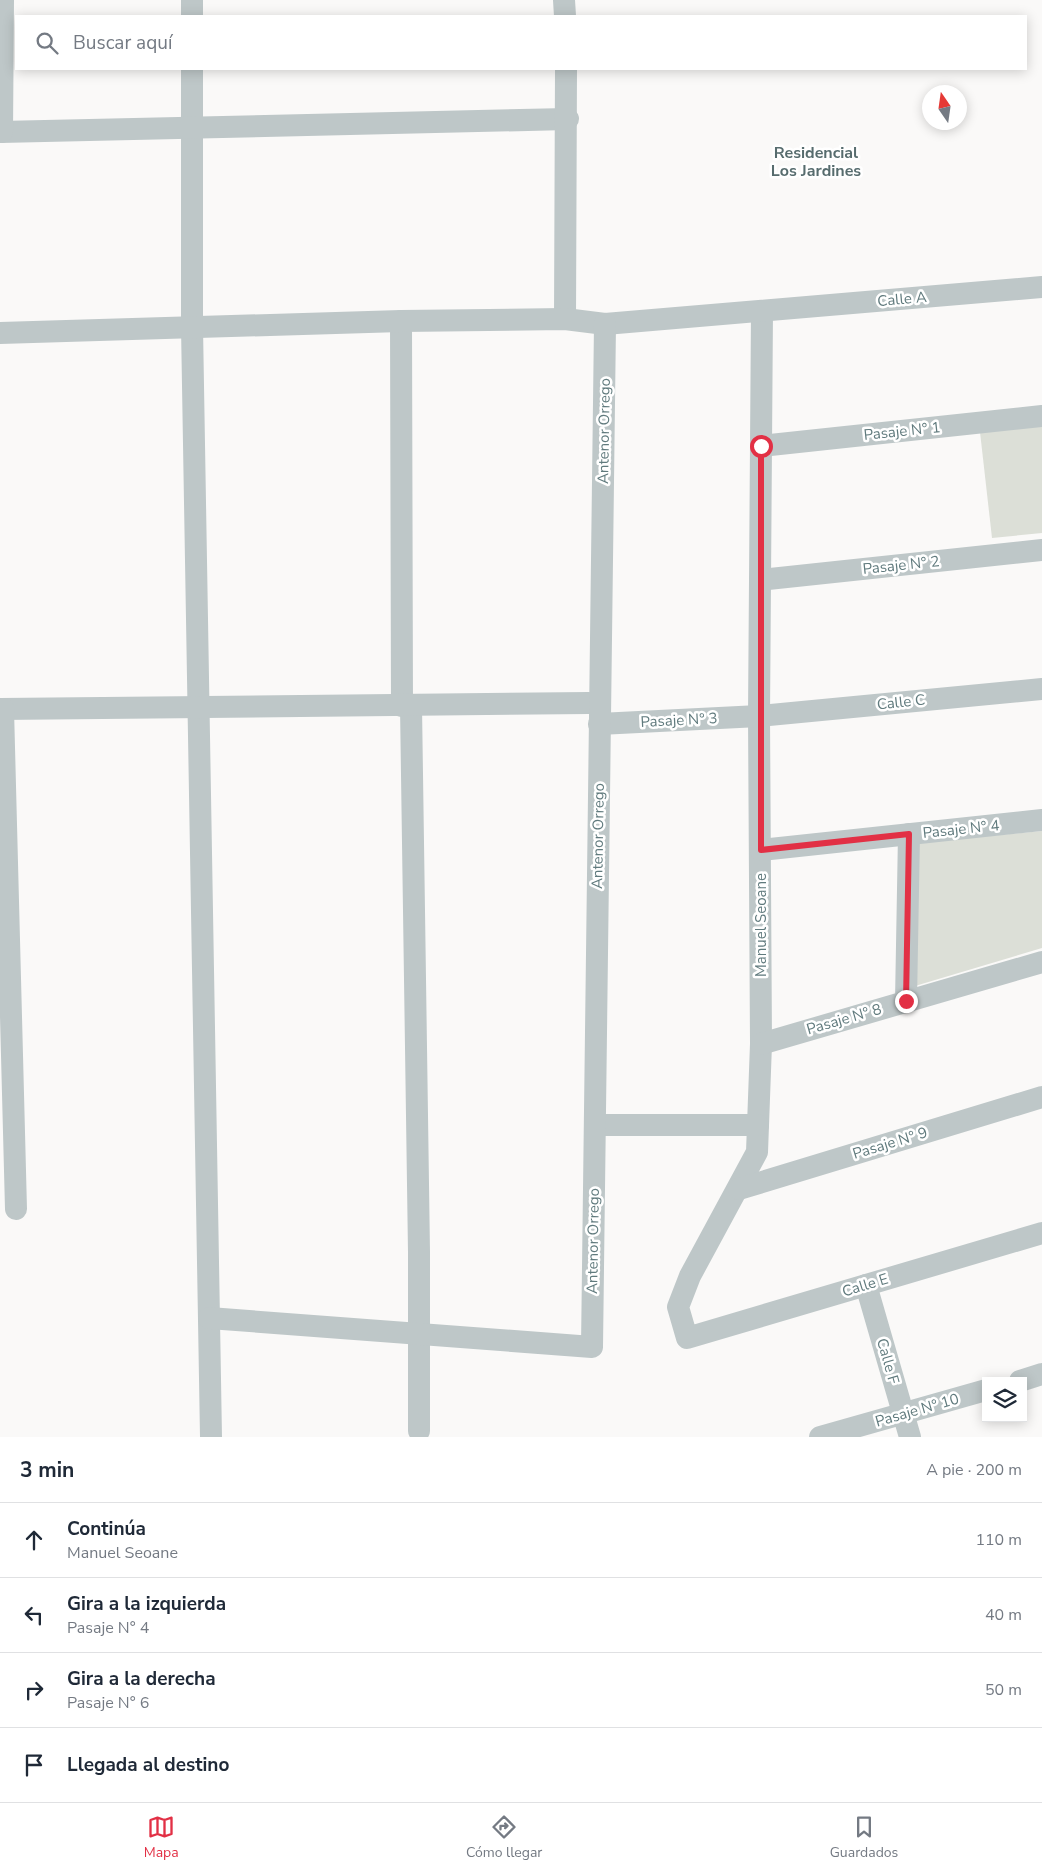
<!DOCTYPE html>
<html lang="es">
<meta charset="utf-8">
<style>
:root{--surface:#fff;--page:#f2f2f3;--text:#1f2937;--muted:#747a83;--line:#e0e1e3;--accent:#e23045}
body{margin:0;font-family:"Nunito Sans",sans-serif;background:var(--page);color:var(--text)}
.controls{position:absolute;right:15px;bottom:15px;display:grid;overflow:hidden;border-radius:0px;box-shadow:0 2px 12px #0003}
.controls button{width:45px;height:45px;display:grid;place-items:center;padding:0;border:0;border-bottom:1px solid var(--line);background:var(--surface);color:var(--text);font:25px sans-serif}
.compass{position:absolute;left:922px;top:85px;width:45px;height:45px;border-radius:50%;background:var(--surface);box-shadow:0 2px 12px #0003;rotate:347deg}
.stop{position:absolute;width:15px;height:15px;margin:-11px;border:4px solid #e23045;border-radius:50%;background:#fff}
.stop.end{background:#e23045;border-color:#fff;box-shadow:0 1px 5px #0008}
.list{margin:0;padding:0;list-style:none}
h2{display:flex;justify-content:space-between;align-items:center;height:65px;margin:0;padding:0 20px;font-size:21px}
h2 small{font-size:16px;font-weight:400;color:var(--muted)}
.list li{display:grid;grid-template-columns:32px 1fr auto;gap:15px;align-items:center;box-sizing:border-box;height:75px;padding:0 20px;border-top:1px solid var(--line)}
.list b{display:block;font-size:19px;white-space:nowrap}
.list p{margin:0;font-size:16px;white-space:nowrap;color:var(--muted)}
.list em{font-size:16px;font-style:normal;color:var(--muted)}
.icon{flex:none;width:28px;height:28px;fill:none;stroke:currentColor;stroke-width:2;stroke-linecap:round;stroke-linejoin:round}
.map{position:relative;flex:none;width:1042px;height:1437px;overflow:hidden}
.search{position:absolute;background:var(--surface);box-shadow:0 2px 12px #0003;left:15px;right:15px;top:15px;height:55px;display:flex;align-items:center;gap:12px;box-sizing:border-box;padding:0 18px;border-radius:0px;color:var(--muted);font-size:19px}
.sheet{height:365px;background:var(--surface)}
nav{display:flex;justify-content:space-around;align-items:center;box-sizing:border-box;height:70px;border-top:1px solid var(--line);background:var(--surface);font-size:14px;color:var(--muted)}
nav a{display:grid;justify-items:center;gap:2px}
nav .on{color:var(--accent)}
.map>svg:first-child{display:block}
.green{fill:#dcdfd7}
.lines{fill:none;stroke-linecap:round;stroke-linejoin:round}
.street{stroke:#bec7c8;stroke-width:22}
.route{stroke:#e23045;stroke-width:6}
.labels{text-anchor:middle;stroke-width:5;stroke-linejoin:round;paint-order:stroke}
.street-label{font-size:15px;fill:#607a7d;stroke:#fff}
.neighbourhood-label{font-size:16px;font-weight:bold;fill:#576c6e;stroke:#fff}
</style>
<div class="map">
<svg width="1042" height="1437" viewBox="0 0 1042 1437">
<rect width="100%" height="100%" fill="#faf9f8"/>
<g class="green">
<polygon points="1042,425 1042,533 992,538 980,432"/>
<polygon points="1042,831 1042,948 915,986 911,843"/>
</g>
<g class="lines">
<g class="street">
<polyline points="564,0 565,16"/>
<polyline points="192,16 192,0"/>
<polyline points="192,69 192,327 211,1437"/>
<polyline points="0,132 568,119"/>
<polyline points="2,132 3,0"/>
<polyline points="762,311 759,716 761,1044 757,1152 690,1276 678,1307 687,1338 1042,1233"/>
<polyline points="565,319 566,69"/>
<polyline points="401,321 402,706"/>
<polyline points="0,333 401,321 565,319 605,324 1042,287"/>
<polyline points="761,446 1042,416"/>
<polyline points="760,580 1042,550"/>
<polyline points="411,706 419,1252 419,1431"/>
<polyline points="0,709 589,703"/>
<polyline points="3,709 16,1209"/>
<polyline points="599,724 759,716 1042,689"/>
<polyline points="761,850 1042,820"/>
<polyline points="906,1001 909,834"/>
<polyline points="761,1044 1042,962"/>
<polyline points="595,1125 758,1125"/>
<polyline points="739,1189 1042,1097"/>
<polyline points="866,1285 910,1437"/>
<polyline points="209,1318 592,1347 605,324"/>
<polyline points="1020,1381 1042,1374"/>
<polyline points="820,1437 986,1390"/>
</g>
</g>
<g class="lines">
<polyline class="route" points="761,446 761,850 909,834 906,1001"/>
</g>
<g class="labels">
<g class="street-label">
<text transform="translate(902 299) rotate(-5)" y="5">Calle A</text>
<text transform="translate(604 431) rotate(-89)" y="5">Antenor Orrego</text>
<text transform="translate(902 431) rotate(-6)" y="5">Pasaje N° 1</text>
<text transform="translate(901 565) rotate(-6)" y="5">Pasaje N° 2</text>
<text transform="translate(901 702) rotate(-6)" y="5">Calle C</text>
<text transform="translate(679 720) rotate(-3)" y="5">Pasaje N° 3</text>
<text transform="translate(961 829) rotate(-6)" y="5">Pasaje N° 4</text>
<text transform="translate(598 836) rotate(-89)" y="5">Antenor Orrego</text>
<text transform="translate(761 925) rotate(-90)" y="5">Manuel Seoane</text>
<text transform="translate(844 1019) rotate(-16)" y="5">Pasaje N° 8</text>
<text transform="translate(890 1143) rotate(-17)" y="5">Pasaje N° 9</text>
<text transform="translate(593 1241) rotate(-89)" y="5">Antenor Orrego</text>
<text transform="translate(865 1285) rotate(-17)" y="5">Calle E</text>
<text transform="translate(888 1361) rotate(74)" y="5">Calle F</text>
<text transform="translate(917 1410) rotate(-16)" y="5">Pasaje N° 10</text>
</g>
<g class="neighbourhood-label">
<text x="816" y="158">Residencial<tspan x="816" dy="18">Los Jardines</tspan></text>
</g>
</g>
</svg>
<div class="controls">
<button><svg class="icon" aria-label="layers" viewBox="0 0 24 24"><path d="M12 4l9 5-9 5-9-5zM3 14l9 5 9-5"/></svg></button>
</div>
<svg class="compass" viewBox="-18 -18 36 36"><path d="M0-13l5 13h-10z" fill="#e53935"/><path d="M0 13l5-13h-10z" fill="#747a83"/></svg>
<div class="stop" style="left:761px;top:446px"></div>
<div class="stop end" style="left:906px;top:1001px"></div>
<div class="search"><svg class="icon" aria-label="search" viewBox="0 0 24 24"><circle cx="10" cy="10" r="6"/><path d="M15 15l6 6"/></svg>Buscar aquí</div>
</div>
<section class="sheet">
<h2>3 min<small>A pie · 200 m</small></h2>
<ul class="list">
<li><svg class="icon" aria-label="ahead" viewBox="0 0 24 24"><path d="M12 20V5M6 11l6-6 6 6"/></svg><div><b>Continúa</b><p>Manuel Seoane</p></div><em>110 m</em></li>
<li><svg class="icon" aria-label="left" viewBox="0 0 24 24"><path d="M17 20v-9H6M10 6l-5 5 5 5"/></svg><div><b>Gira a la izquierda</b><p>Pasaje N° 4</p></div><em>40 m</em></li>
<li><svg class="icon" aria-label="right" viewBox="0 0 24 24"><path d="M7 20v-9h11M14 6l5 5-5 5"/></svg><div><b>Gira a la derecha</b><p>Pasaje N° 6</p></div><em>50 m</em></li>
<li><svg class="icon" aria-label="arrive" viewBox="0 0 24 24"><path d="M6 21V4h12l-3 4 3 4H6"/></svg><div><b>Llegada al destino</b></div></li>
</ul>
</section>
<nav>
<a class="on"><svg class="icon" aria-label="map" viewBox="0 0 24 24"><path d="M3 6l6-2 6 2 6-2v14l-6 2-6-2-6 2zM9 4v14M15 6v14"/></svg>Mapa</a>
<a><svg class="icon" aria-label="directions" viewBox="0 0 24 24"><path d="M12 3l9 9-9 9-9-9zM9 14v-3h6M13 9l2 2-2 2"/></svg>Cómo llegar</a>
<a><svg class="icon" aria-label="saved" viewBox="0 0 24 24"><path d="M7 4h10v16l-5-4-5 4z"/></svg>Guardados</a>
</nav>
